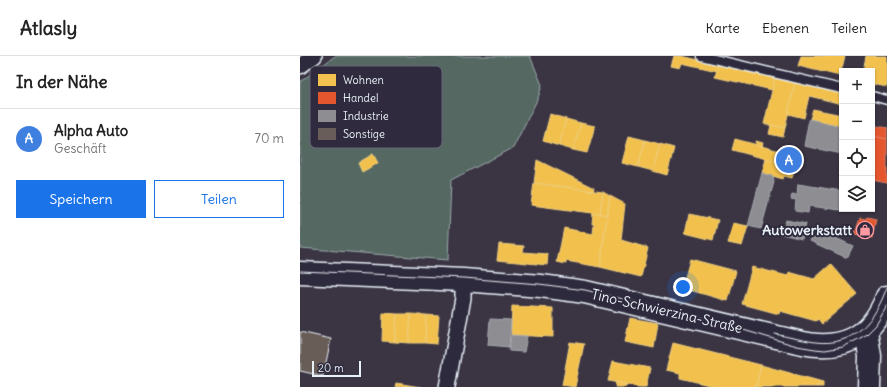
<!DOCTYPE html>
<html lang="de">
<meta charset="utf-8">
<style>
:root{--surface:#fff;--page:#f6f6f6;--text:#222;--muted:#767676;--line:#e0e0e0;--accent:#1a73e8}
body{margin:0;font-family:Delius,sans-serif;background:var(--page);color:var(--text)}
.controls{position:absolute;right:12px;top:12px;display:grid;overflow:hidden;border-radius:0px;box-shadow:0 1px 3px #0004}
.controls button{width:36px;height:36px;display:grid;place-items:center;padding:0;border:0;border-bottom:1px solid var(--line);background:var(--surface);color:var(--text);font:20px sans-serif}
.scale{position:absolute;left:12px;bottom:10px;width:49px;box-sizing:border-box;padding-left:4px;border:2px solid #e8f1f8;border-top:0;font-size:11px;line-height:14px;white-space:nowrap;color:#e8f1f8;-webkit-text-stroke:3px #2f2a3d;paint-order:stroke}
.you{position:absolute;left:383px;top:231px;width:14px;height:14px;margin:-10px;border:3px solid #fff;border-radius:50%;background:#1a73e8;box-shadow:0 0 0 6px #1a73e833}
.badge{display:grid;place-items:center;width:26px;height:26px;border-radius:50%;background:var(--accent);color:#fff;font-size:13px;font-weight:700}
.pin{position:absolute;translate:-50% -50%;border:2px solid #fff;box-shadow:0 1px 4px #0006}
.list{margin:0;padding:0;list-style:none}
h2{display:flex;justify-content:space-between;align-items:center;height:52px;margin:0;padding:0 16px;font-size:17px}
h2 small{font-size:13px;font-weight:400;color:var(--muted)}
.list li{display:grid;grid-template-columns:26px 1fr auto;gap:12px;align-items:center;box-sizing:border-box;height:60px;padding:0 16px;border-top:1px solid var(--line)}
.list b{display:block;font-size:15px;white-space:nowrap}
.list p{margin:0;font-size:13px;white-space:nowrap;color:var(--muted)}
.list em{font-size:13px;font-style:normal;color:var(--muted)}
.actions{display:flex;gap:8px;padding:12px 16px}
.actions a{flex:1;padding:9px 0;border:1px solid var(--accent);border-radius:0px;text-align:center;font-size:14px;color:var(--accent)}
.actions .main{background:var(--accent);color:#fff}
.icon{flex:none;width:22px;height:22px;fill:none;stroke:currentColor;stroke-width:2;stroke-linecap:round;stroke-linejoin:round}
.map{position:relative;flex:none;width:587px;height:331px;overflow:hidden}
header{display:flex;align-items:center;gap:24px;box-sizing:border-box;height:56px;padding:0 20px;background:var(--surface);border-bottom:1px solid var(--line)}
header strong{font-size:19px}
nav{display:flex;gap:22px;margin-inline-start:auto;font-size:14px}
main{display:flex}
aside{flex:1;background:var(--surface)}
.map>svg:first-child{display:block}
.park{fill:#546862;stroke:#9eacad}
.homes{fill:#f2c14e;stroke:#efcf81}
.shops{fill:#e4572e;stroke:#e5856b}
.industry{fill:#8d8d92;stroke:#a8abb1}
.building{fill:#695d59;stroke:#e8f1f8}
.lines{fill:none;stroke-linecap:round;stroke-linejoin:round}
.service-casing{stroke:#e8f1f8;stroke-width:11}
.minor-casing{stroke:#e8f1f8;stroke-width:18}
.secondary-casing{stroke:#e8f1f8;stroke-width:25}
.service{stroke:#2f2a3d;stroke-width:8}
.minor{stroke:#2f2a3d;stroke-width:15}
.secondary{stroke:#2f2a3d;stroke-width:22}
.tram{stroke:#e8f1f8;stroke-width:1}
.labels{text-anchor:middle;stroke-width:4;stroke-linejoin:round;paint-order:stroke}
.poi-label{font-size:14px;font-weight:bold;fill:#e8f1f8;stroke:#2f2a3d;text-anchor:end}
.street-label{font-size:14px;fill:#e8f1f8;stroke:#2f2a3d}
.key{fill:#2f2a3d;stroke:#666675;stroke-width:1}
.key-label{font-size:11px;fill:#e8f1f8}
</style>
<header>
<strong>Atlasly</strong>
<nav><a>Karte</a><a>Ebenen</a><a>Teilen</a></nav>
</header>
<main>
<aside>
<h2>In der Nähe<small></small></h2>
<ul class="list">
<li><span class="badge" style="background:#3f7fe0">A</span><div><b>Alpha Auto</b><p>Geschäft</p></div><em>70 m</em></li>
</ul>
<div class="actions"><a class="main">Speichern</a><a>Teilen</a></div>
</aside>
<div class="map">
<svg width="587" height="331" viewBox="0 0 587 331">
<rect width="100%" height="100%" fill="#3b3443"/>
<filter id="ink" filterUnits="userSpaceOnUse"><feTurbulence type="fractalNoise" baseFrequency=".025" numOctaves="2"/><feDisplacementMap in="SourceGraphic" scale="8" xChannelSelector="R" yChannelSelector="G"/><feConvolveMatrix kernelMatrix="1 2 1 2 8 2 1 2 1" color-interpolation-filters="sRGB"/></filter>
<g filter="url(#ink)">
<polygon class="park" points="35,0 230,0 242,29 238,42 213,92 151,124 148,204 0,192 0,26"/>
<g class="homes">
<polygon points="374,0 382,0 418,9 417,15 382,7 380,12 371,10"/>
<polygon points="501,0 545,0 540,20 498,10"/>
<polygon points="566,0 587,0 587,31 572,28 572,15 563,15"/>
<polygon points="418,9 475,22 472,34 415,21"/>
<polygon points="475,22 495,27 485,72 464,68"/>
<polygon points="495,27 542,38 542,48 509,40 504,62 488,58"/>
<polygon points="513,53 542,59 542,70 510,63"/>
<polygon points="250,58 266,63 259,90 243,85"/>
<polygon points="266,63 281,67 273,94 259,90"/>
<polygon points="281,67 295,70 287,97 273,94"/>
<polygon points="471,69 485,72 483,81 469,78"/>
<polygon points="329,80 345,84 338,111 322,107"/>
<polygon points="435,83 480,95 478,106 432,94"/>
<polygon points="345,84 360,88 353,115 338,111"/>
<polygon points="456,85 463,87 462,91 456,89"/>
<polygon points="360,88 374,92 367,119 353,115"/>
<polygon points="73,98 78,107 62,116 58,107"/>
<polygon points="466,103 495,110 492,122 484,120 483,123 462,117"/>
<polygon points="237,104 294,132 293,135 234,127"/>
<polygon points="234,127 303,136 300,158 231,149"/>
<polygon points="303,136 310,140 307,159 300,158"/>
<polygon points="310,140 325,148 321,184 348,192 341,221 300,211"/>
<polygon points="293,157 307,159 300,211 266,205 266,208 257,206 264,172 293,178 294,168 292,168"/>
<polygon points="389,158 418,164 413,184 385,177"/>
<polygon points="433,167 448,170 442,190 428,187"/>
<polygon points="199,188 224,190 223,196 248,198 247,209 197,204"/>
<polygon points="390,203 436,215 428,245 382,232"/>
<polygon points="531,208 557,238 522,268 518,263 516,265 480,255 479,258 442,248 452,211 488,220 489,216 514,223"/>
<polygon points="212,250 253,252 253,281 211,279"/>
<polygon points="83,257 97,258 95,286 82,285"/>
<polygon points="97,258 111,258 109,287 95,286"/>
<polygon points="111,258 126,259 125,287 109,287"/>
<polygon points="126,259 139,260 137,288 125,287"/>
<polygon points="330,262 358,267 354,292 325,286"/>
<polygon points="270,286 284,288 275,331 262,329"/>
<polygon points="373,287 461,309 456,331 417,331 380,322 380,317 366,314"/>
<polygon points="313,305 350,312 346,331 339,331 308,325"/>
<polygon points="461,309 523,326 516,331 456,331"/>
<polygon points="316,326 327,329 326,331 315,331"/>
<polygon points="523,326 523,331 516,331"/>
<polygon points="96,327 121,331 95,331"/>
</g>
<g class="shops">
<polygon points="572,69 587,72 587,71 587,83 572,80"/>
<polygon points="573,80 587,83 587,127 572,124"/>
<polygon points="481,92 493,95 491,101 497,102 495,110 478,106"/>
<polygon points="567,161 576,163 572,182 555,178 560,162 566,163"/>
</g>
<g class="industry">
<polygon points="509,63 542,70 542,98 504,90"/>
<polygon points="462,117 473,120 474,126 461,173 448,170"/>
<polygon points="498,128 542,135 542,153 548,153 548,155 509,150 508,157 495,155 496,144 491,143 492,138 497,139"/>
<polygon points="486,164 506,168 502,183 482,178"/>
<polygon points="516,173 553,190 547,202 510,185"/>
<polygon points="190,263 211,264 209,291 188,289"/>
<polygon points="211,279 227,280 224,296 209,295"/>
</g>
<polygon class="building" points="0,276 31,283 23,320 0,315"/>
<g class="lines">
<defs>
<g id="service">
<polyline points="401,0 542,33"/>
<polyline points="572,40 587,44"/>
</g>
<g id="minor">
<polyline points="0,10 14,0"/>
<polyline points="147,331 163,242 163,224"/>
</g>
<g id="secondary">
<path d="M0,217L163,224L241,230L285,236L498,286C541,296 571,283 587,241"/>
<polyline points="566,275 570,300 569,331"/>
</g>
</defs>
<use href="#service" class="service-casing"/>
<use href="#minor" class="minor-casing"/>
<use href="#secondary" class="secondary-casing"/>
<use href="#service" class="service"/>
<use href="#minor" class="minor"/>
<use href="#secondary" class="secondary"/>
<g class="tram">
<polyline points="0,215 164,222 239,228 285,234 403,262 497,290 515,293 525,294 543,291 566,279 576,269 587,250"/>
<path d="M475,278C488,281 502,284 515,286C554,291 575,265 587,231"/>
</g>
</g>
</g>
<defs>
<symbol id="shop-ring" viewBox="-11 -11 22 22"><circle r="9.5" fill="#2f2a3d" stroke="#ff9aa2" stroke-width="1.5"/><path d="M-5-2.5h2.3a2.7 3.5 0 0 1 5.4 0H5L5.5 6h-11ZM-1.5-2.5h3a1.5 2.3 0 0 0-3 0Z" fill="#ff9aa2"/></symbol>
</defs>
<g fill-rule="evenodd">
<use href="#shop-ring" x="555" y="164" width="20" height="20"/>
</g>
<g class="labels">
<g class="poi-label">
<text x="552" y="179">Autowerkstatt</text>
</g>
<g class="street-label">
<text transform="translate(367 255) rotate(13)" y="5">Tino-Schwierzina-Straße</text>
</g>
</g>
<rect x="10" y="10" width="132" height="82" rx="6" class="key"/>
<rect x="18" y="18" width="18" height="12" fill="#f2c14e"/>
<rect x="18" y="36" width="18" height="12" fill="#e4572e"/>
<rect x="18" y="54" width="18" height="12" fill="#8d8d92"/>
<rect x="18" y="72" width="18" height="12" fill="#695d59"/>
<g class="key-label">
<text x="43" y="28">Wohnen</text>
<text x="43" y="46">Handel</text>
<text x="43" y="64">Industrie</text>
<text x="43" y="82">Sonstige</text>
</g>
</svg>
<div class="controls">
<button>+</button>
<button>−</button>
<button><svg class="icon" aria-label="locate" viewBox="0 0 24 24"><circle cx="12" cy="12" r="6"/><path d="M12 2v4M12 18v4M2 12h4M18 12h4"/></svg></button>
<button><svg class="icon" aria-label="layers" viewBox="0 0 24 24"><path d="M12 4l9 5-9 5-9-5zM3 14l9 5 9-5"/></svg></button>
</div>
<div class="scale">20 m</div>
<div class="you"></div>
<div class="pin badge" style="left:489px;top:104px;background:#3f7fe0">A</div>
</div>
</main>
